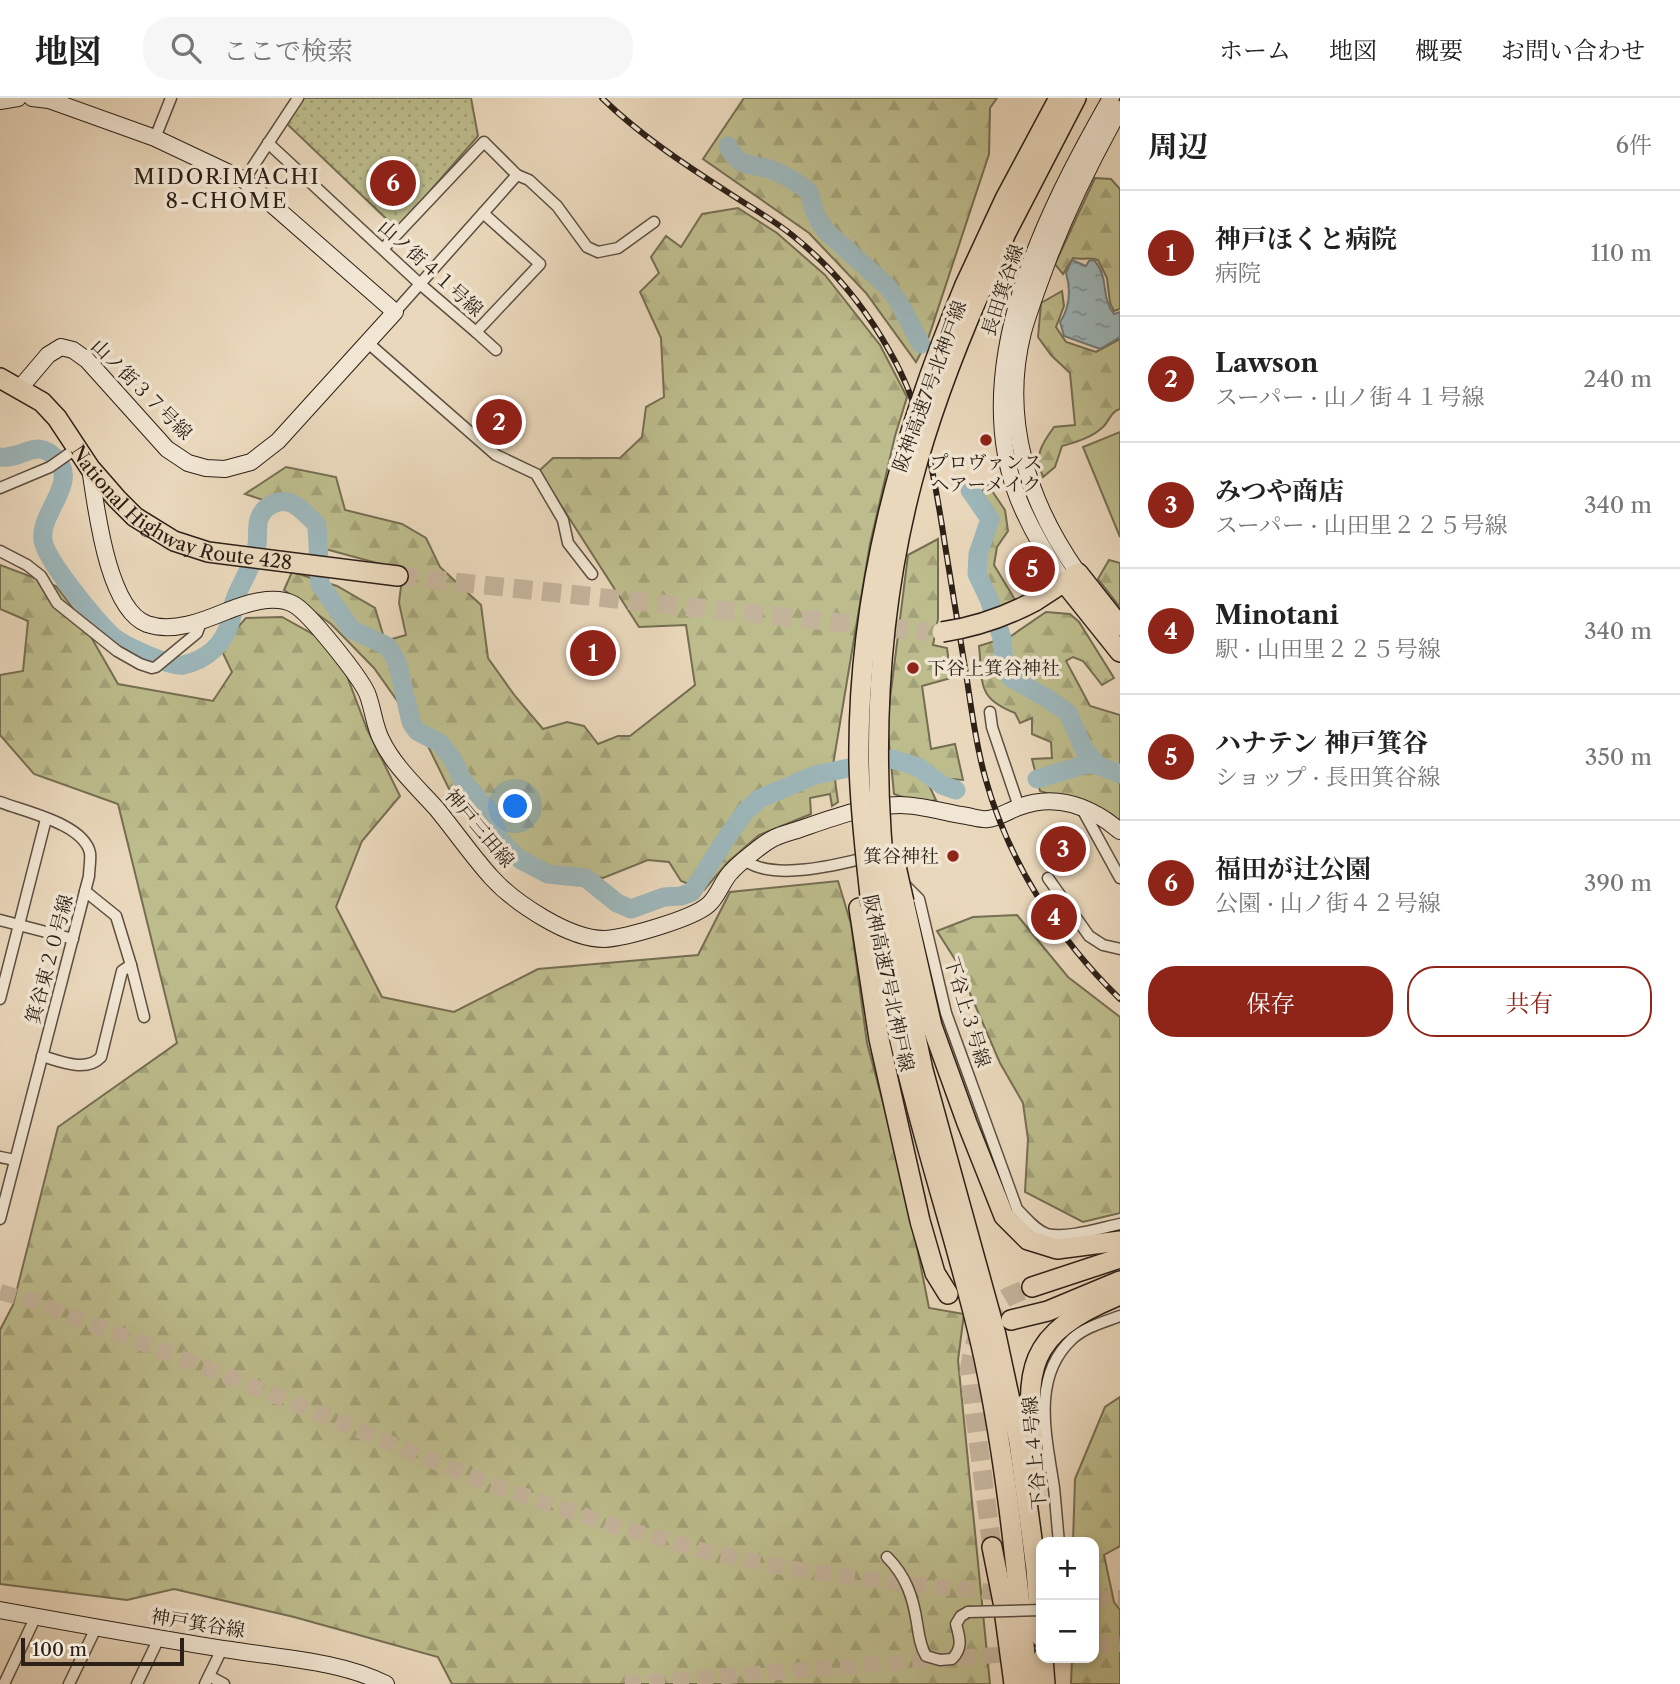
<!DOCTYPE html>
<html lang="ja">
<meta charset="utf-8">
<style>
:root{--surface:#fff;--page:#f6f6f6;--text:#222;--muted:#767676;--line:#e0e0e0;--accent:#8f2418}
body{margin:0;font-family:"Libre Caslon Text","Noto Serif JP",serif;background:var(--page);color:var(--text)}
.controls{position:absolute;right:21px;bottom:21px;display:grid;overflow:hidden;border-radius:14px;box-shadow:0 4px 10px #0003}
.controls button{width:63px;height:63px;display:grid;place-items:center;padding:0;border:0;border-bottom:2px solid var(--line);background:var(--surface);color:var(--text);font:35px sans-serif}
.scale{position:absolute;left:21px;bottom:18px;width:163px;box-sizing:border-box;padding-left:7px;border:4px solid #2d2017;border-top:0;font-size:19px;line-height:24px;white-space:nowrap;color:#2d2017;-webkit-text-stroke:5px #f1e6d3;paint-order:stroke}
.you{position:absolute;left:516px;top:709px;width:24px;height:24px;margin:-18px;border:5px solid #fff;border-radius:50%;background:#1a73e8;box-shadow:0 0 0 10px #1a73e833}
.badge{display:grid;place-items:center;width:46px;height:46px;border-radius:50%;background:var(--accent);color:#fff;font-size:23px;font-weight:700}
.pin{position:absolute;translate:-50% -50%;border:4px solid #fff;box-shadow:0 2px 7px #0006}
.list{margin:0;padding:0;list-style:none}
h2{display:flex;justify-content:space-between;align-items:center;height:91px;margin:0;padding:0 28px;font-size:30px}
h2 small{font-size:23px;font-weight:400;color:var(--muted)}
.list li{display:grid;grid-template-columns:46px 1fr auto;gap:21px;align-items:center;box-sizing:border-box;height:126px;padding:0 28px;border-top:2px solid var(--line)}
.list b{display:block;font-size:26px;white-space:nowrap}
.list p{margin:0;font-size:23px;white-space:nowrap;color:var(--muted)}
.list em{font-size:23px;font-style:normal;color:var(--muted)}
.actions{display:flex;gap:14px;padding:21px 28px}
.actions a{flex:1;padding:16px 0;border:2px solid var(--accent);border-radius:28px;text-align:center;font-size:24px;color:var(--accent)}
.actions .main{background:var(--accent);color:#fff}
.icon{flex:none;width:38px;height:38px;fill:none;stroke:currentColor;stroke-width:2;stroke-linecap:round;stroke-linejoin:round}
.map{position:relative;flex:none;width:1120px;height:1586px;overflow:hidden}
header{display:flex;align-items:center;gap:42px;box-sizing:border-box;height:98px;padding:0 35px;background:var(--surface);border-bottom:2px solid var(--line)}
header strong{font-size:33px}
nav{display:flex;gap:38px;margin-inline-start:auto;font-size:24px}
.search{width:490px;height:63px;background:var(--page);display:flex;align-items:center;gap:18px;box-sizing:border-box;padding:0 24px;border-radius:28px;color:var(--muted);font-size:26px}
main{display:flex}
aside{flex:1;background:var(--surface)}
.map>svg:first-child{display:block}
.grass{fill:url(#grass-dots);stroke:#756e52;stroke-width:2}
.forest{fill:url(#forest-firs);stroke:#756e52;stroke-width:2}
.garden{fill:#bdbc8c;stroke:#756e52;stroke-width:2}
.water{fill:url(#water-ripples);stroke:#707b79;stroke-width:2}
.lines{fill:none;stroke-linecap:round;stroke-linejoin:round}
.river{stroke:#9db7bb;stroke-width:19}
.secondary-tunnel{stroke:#c4b39b;stroke-width:16;stroke-dasharray:16 8;stroke-linecap:butt}
.highway-tunnel{stroke:#c4b39b;stroke-width:19;stroke-dasharray:19 10;stroke-linecap:butt}
.street-casing{stroke:#5c4e40;stroke-width:13}
.secondary-casing{stroke:#2d2017;stroke-width:18}
.highway-casing{stroke:#2d2017;stroke-width:22}
.street{stroke:#f1e6d3;stroke-width:10}
.secondary{stroke:#f1e6d3;stroke-width:16}
.highway{stroke:#ead8bc;stroke-width:19}
.rail-casing{stroke:#2d2017;stroke-width:6}
.rail{stroke:#f1e6d3;stroke-width:3.5;stroke-dasharray:10;stroke-linecap:butt}
.street-bridge-casing{stroke:#5c4e40;stroke-width:13;stroke-linecap:butt}
.highway-bridge-casing{stroke:#2d2017;stroke-width:22;stroke-linecap:butt}
.street-bridge{stroke:#f1e6d3;stroke-width:10}
.highway-bridge{stroke:#ead8bc;stroke-width:19}
.poi-dot{fill:#8f2418;stroke:#f1e6d3;stroke-width:2.5}
.labels{text-anchor:middle;stroke-width:7;stroke-linejoin:round;paint-order:stroke}
.street-label{font-size:19px;fill:#2d2017;stroke:#f1e6d3}
.poi-label{font-size:19px;fill:#2d2017;stroke:#f1e6d3}
.neighbourhood-label{font-size:21px;letter-spacing:2px;fill:#2d2017;stroke:#f1e6d3}
</style>
<header>
<strong>地図</strong>
<div class="search"><svg class="icon" aria-label="search" viewBox="0 0 24 24"><circle cx="10" cy="10" r="6"/><path d="M15 15l6 6"/></svg>ここで検索</div>
<nav><a>ホーム</a><a>地図</a><a>概要</a><a>お問い合わせ</a></nav>
</header>
<main>
<div class="map">
<svg width="1120" height="1586" viewBox="0 0 1120 1586">
<defs>
<pattern id="grass-dots" width="8" height="8" patternUnits="userSpaceOnUse" patternTransform="scale(1.75)"><rect width="8" height="8" fill="#bdbc8c"/><path d="M2 2h.1M6 6h.1" fill="none" stroke="#a3a178" stroke-width="1.8" stroke-linecap="round"/></pattern>
<pattern id="forest-firs" width="22" height="20" patternUnits="userSpaceOnUse" patternTransform="scale(1.75)"><rect width="22" height="20" fill="#bdbc8c"/><path d="M5 1l3.5 6h-7zM16 11l3.5 6h-7z" fill="#a3a178"/></pattern>
<pattern id="water-ripples" width="26" height="14" patternUnits="userSpaceOnUse" patternTransform="scale(1.75)"><rect width="26" height="14" fill="#9db7bb"/><path d="M2 4q2-2 4 0t4 0M15 11q2-2 4 0t4 0" fill="none" stroke="#809497"/></pattern>
</defs>
<rect width="100%" height="100%" fill="#ead8bc"/>
<filter id="stains"><feTurbulence type="fractalNoise" baseFrequency=".00286" numOctaves="4"/><feColorMatrix values="0 0 0 0 .2 0 0 0 0 .09 0 0 0 0 .02 0 0 0 .5 -.17"/></filter>
<radialGradient id="worn" r=".72"><stop offset=".6" stop-color="#630" stop-opacity="0"/><stop offset="1" stop-color="#630" stop-opacity=".3"/></radialGradient>
<polygon class="grass" points="304,0 471,0 478,38 397,131 286,25"/>
<g class="forest">
<polygon points="744,0 997,0 990,10 989,56 928,241 916,264 866,195 809,135 703,61"/>
<path d="M1095,80L1111,81L1120,91V211L1114,213L1110,205L1107,180L1098,162C1089,159 1083,162 1073,160L1063,176L1055,166Z"/>
<polygon points="738,110 777,135 825,177 880,247 907,299 895,338 870,446 849,571 833,667 838,704 832,708 830,696 810,700 811,716 759,737 728,764 704,792 681,783 669,764 648,762 603,780 554,771 497,748 452,697 425,642 374,570 331,526 284,492 292,474 337,488 375,510 385,543 406,537 399,505 403,472 314,448 315,419 245,396 286,369 336,379 345,412 402,426 426,440 440,469 481,507 488,560 515,598 543,631 567,624 584,628 598,646 618,638 630,638 695,587 686,527 639,529 539,373 553,360 620,360 642,339 646,309 664,299 661,240 640,194 659,175 651,159 666,138 681,149 702,116"/>
<path d="M1062,193L1064,208L1056,229L1066,244L1096,254L1120,241V311C1111,314 1110,321 1104,328C1093,339 1077,344 1062,348L1055,369L1043,379C1034,357 1041,347 1054,329L1075,327L1070,275L1051,257L1038,239L1041,205Z"/>
<path d="M988,387L1005,412L1008,433L997,449L994,467L1016,503L997,513C979,469 977,468 993,422L980,395Z"/>
<polygon points="938,441 938,521 933,547 947,550 951,580 922,588 931,651 955,646 963,682 925,679 936,702 920,705 894,696 887,625 908,457"/>
<polygon points="1109,462 1120,465 1120,509 1098,481"/>
<polygon points="0,467 56,488 79,518 118,586 213,603 232,574 220,549 246,520 282,519 336,549 367,631 400,698 362,743 336,809 382,899 454,914 538,871 698,857 730,794 838,783 851,826 867,945 903,1079 929,1210 964,1216 958,1262 990,1586 452,1586 438,1559 294,1519 174,1491 127,1502 0,1486 0,1232 13,1207 58,1029 177,945 118,706 34,676 0,637 0,577 23,573 28,523 0,511"/>
<path d="M1046,514L1070,516L1079,524L1114,580L1102,587L1083,563L1073,559L1066,563L1090,608L1120,617V723L1111,716L1040,693L1032,661L1052,660L1051,644L1032,636V620L1020,625L1015,615C976,600 983,585 979,548L1011,538Z"/>
<polygon points="1017,817 1068,879 1120,919 1120,1115 1083,1124 1025,1094 1028,1041 1023,1005 1000,965 956,863 937,833 973,819"/>
<polygon points="1120,1299 1120,1448 1104,1457 1114,1504 1120,1512 1120,1586 1071,1586 1072,1560 1094,1560 1094,1444 1073,1444 1075,1381 1105,1309"/>
</g>
<polygon class="garden" points="1120,334 1120,439 1083,349"/>
<path class="water" d="M1072,162L1086,168L1089,163L1094,162C1110,180 1100,199 1114,216L1120,214V239L1100,251L1064,238L1060,224C1070,209 1071,192 1066,175Z"/>
<g class="lines">
<g class="river">
<path d="M728,48C741,72 748,64 769,71C783,76 798,84 809,94C815,114 813,115 827,134L887,188L898,203L921,246"/>
<path d="M0,359C24,362 37,337 58,363C77,386 39,416 43,442C46,463 95,521 111,537C120,546 172,570 183,567C207,562 224,546 231,522C233,515 232,508 235,501C241,485 252,469 256,452C259,442 256,431 259,421C265,405 284,398 298,409C305,414 311,421 317,427L320,486L351,531L387,548L394,558L398,567L411,624L417,633L440,645L453,662L463,683L488,712L501,744L521,762L548,776L586,780L617,805L631,811L664,799L681,798L692,794L729,736L745,714L759,701L815,677L892,661L918,669L942,687L956,692"/>
<polyline points="970,392 990,421 978,456 977,476 989,501 1002,540 1004,567 1010,579 1048,601 1068,615 1084,651 1097,667"/>
<polyline points="1037,681 1087,666 1097,667 1120,676"/>
</g>
<g class="secondary-tunnel">
<polyline points="0,1194 35,1204 235,1281 489,1386 612,1427 700,1452 786,1470 881,1483 1011,1496"/>
<polyline points="1094,1500 1120,1500"/>
<polyline points="1094,1548 1120,1546"/>
<polyline points="625,1586 1021,1555"/>
</g>
<g class="highway-tunnel">
<polyline points="398,478 928,534"/>
<path d="M992,1449L969,1274C973,1249 979,1220 1001,1203C1009,1197 1022,1193 1032,1189"/>
</g>
<defs>
<g id="street">
<polyline points="155,40 171,0"/>
<polyline points="268,45 420,186 476,234 540,166 483,115"/>
<polyline points="517,77 529,82 557,108 587,149 598,154 618,150 654,124"/>
<polyline points="244,82 298,0"/>
<polyline points="383,151 484,44 517,77 395,214"/>
<polyline points="476,234 496,252"/>
<polyline points="367,244 496,357 536,376 563,422 568,445 592,476"/>
<polyline points="0,390 50,369 77,350"/>
<polyline points="0,453 27,467 41,478 57,505 117,553 140,566 152,570 156,569 197,535 202,522"/>
<polyline points="990,614 992,629 1019,709"/>
<path d="M0,704C26,714 84,726 90,755C91,762 89,771 89,778L0,1121"/>
<polyline points="1081,709 1120,780"/>
<path d="M746,763C774,783 837,767 869,759"/>
<polyline points="1048,780 1089,838 1103,847 1120,851"/>
<path d="M902,784L919,801L946,915L1017,1111C1026,1120 1035,1132 1047,1136C1066,1141 1101,1130 1120,1126"/>
<polyline points="0,822 73,841"/>
<polyline points="131,867 144,919"/>
<polyline points="0,901 46,721"/>
<path d="M42,958C60,963 86,975 101,959L122,873L131,867L116,818L85,793"/>
<polyline points="0,1059 15,1062"/>
<path d="M1059,1444C1057,1426 1056,1408 1054,1390C1047,1341 1030,1280 1072,1241C1085,1229 1104,1224 1120,1218"/>
<path d="M887,1459C906,1478 913,1499 917,1525C919,1537 920,1548 926,1558L940,1562L952,1561C963,1550 960,1540 956,1526L961,1518L968,1514"/>
<polyline points="209,1578 224,1586"/>
<polyline points="4,1586 36,1518"/>
<polyline points="69,1586 96,1530"/>
<polyline points="137,1586 159,1540"/>
<polyline points="205,1586 222,1551"/>
</g>
<g id="secondary">
<polyline points="0,3 18,0"/>
<polyline points="20,290 48,257 61,249 73,252 87,262 167,351 188,365 206,370 225,371 251,364 278,343 395,214 244,82 155,40 49,2 32,0"/>
<path d="M90,370C96,408 107,511 147,526C173,535 203,523 227,513C245,506 273,496 293,506C309,514 359,578 367,595C373,610 374,627 381,641C393,667 417,689 436,710C455,733 472,758 492,780C515,805 569,841 604,841C625,840 692,821 708,807C718,799 722,783 731,774C738,766 765,744 774,740C782,736 792,734 800,731C832,720 866,707 900,707C922,707 946,715 967,718C973,719 982,722 988,721C998,720 1010,712 1019,709C1057,695 1090,708 1120,733"/>
<path d="M1078,475C1028,404 1001,321 1023,234C1030,209 1040,184 1049,159C1069,108 1093,59 1120,11"/>
<path d="M1064,484C1046,457 1030,430 1018,400C967,268 1046,114 1111,0"/>
<path d="M0,1512C77,1526 154,1540 231,1552C281,1560 340,1563 386,1586"/>
</g>
<g id="highway">
<polyline points="965,187 1005,101 1059,0"/>
<polyline points="980,194 1006,135 1076,0"/>
<path id="s1" d="M0,280L42,304L57,320L90,370L117,401L135,419L174,443L208,454L398,478"/>
<polyline points="1064,484 1120,554"/>
<polyline points="1035,503 1078,475 1120,528"/>
<polyline points="904,804 932,928 967,1025 1004,1118 1028,1142 1057,1151 1120,1143"/>
<path d="M871,807C884,872 897,936 914,999C936,1086 965,1172 984,1260C1007,1368 1017,1477 1028,1586"/>
<polyline points="888,808 923,972 996,1237 1019,1344 1036,1471 1041,1539"/>
<polyline points="859,810 879,941 920,1123 935,1175 948,1196"/>
<polyline points="1032,1189 1120,1160"/>
<polyline points="1011,1222 1048,1213 1120,1183"/>
<path d="M1035,1375C1027,1276 1017,1239 1120,1197"/>
<polyline points="992,1449 1003,1504 1014,1586"/>
<polyline points="1043,1560 1045,1586"/>
</g>
</defs>
<use href="#street" class="street-casing"/>
<use href="#secondary" class="secondary-casing"/>
<use href="#highway" class="highway-casing"/>
<use href="#street" class="street"/>
<use href="#secondary" class="secondary"/>
<use href="#highway" class="highway"/>
<defs>
<path id="rail" d="M602,0C640,37 684,66 729,95C750,109 772,121 792,137C832,169 865,209 890,254C924,313 935,381 945,447C952,492 960,537 967,582C972,615 976,647 985,679C1008,763 1058,841 1120,901"/>
</defs>
<use href="#rail" class="rail-casing"/>
<use href="#rail" class="rail"/>
<defs>
<polyline id="street-bridge" points="968,1514 1041,1512"/>
<g id="highway-bridge">
<path d="M942,534C976,529 1005,519 1035,503"/>
<polyline points="893,755 904,804"/>
<path d="M871,807C866,760 860,712 859,665C857,498 901,339 965,187"/>
<path d="M888,808C871,668 876,522 912,384C929,319 953,256 980,194"/>
</g>
</defs>
<use href="#street-bridge" class="street-bridge-casing"/>
<use href="#highway-bridge" class="highway-bridge-casing"/>
<use href="#street-bridge" class="street-bridge"/>
<use href="#highway-bridge" class="highway-bridge"/>
</g>
<g class="poi-dot">
<circle cx="986" cy="342" r="7"/>
<circle cx="913" cy="570" r="7"/>
<circle cx="953" cy="758" r="7"/>
</g>
<g class="labels">
<g class="street-label">
<text transform="translate(431 170) rotate(42)" y="7">山ノ街４１号線</text>
<text transform="translate(1002 192) rotate(-72)" y="7">長田箕谷線</text>
<text transform="translate(929 288) rotate(-70)" y="7">阪神高速7号北神戸線</text>
<text transform="translate(142 291) rotate(45)" y="7">山ノ街３７号線</text>
<text dy="7" stroke="none"><textPath href="#s1" startOffset="234">National Highway Route 428</textPath></text>
<text transform="translate(480 730) rotate(50)" y="7">神戸三田線</text>
<text transform="translate(49 861) rotate(-75)" y="7">箕谷東２０号線</text>
<text transform="translate(889 885) rotate(78)" y="7">阪神高速7号北神戸線</text>
<text transform="translate(968 914) rotate(73)" y="7">下谷上３号線</text>
<text transform="translate(1034 1355) rotate(-95)" y="7">下谷上４号線</text>
<text transform="translate(198 1525) rotate(9)" y="7">神戸箕谷線</text>
</g>
<g class="poi-label">
<text x="986" y="371">プロヴァンス<tspan x="986" dy="22">ヘアーメイク</tspan></text>
<text x="927" y="577" text-anchor="start">下谷上箕谷神社</text>
<text x="939" y="765" text-anchor="end">箕谷神社</text>
</g>
<g class="neighbourhood-label">
<text x="227" y="86">MIDORIMACHI<tspan x="227" dy="24">8-CHOME</tspan></text>
</g>
</g>
<rect width="100%" height="100%" filter="url(#stains)"/>
<rect width="100%" height="100%" fill="url(#worn)"/>
</svg>
<div class="controls">
<button>+</button>
<button>−</button>
</div>
<div class="scale">100 m</div>
<div class="you"></div>
<div class="pin badge" style="left:593px;top:555px">1</div>
<div class="pin badge" style="left:499px;top:324px">2</div>
<div class="pin badge" style="left:1063px;top:751px">3</div>
<div class="pin badge" style="left:1054px;top:819px">4</div>
<div class="pin badge" style="left:1032px;top:471px">5</div>
<div class="pin badge" style="left:393px;top:85px">6</div>
</div>
<aside>
<h2>周辺<small>6件</small></h2>
<ul class="list">
<li><span class="badge">1</span><div><b>神戸ほくと病院</b><p>病院</p></div><em>110 m</em></li>
<li><span class="badge">2</span><div><b>Lawson</b><p>スーパー · 山ノ街４１号線</p></div><em>240 m</em></li>
<li><span class="badge">3</span><div><b>みつや商店</b><p>スーパー · 山田里２２５号線</p></div><em>340 m</em></li>
<li><span class="badge">4</span><div><b>Minotani</b><p>駅 · 山田里２２５号線</p></div><em>340 m</em></li>
<li><span class="badge">5</span><div><b>ハナテン 神戸箕谷</b><p>ショップ · 長田箕谷線</p></div><em>350 m</em></li>
<li><span class="badge">6</span><div><b>福田が辻公園</b><p>公園 · 山ノ街４２号線</p></div><em>390 m</em></li>
</ul>
<div class="actions"><a class="main">保存</a><a>共有</a></div>
</aside>
</main>
